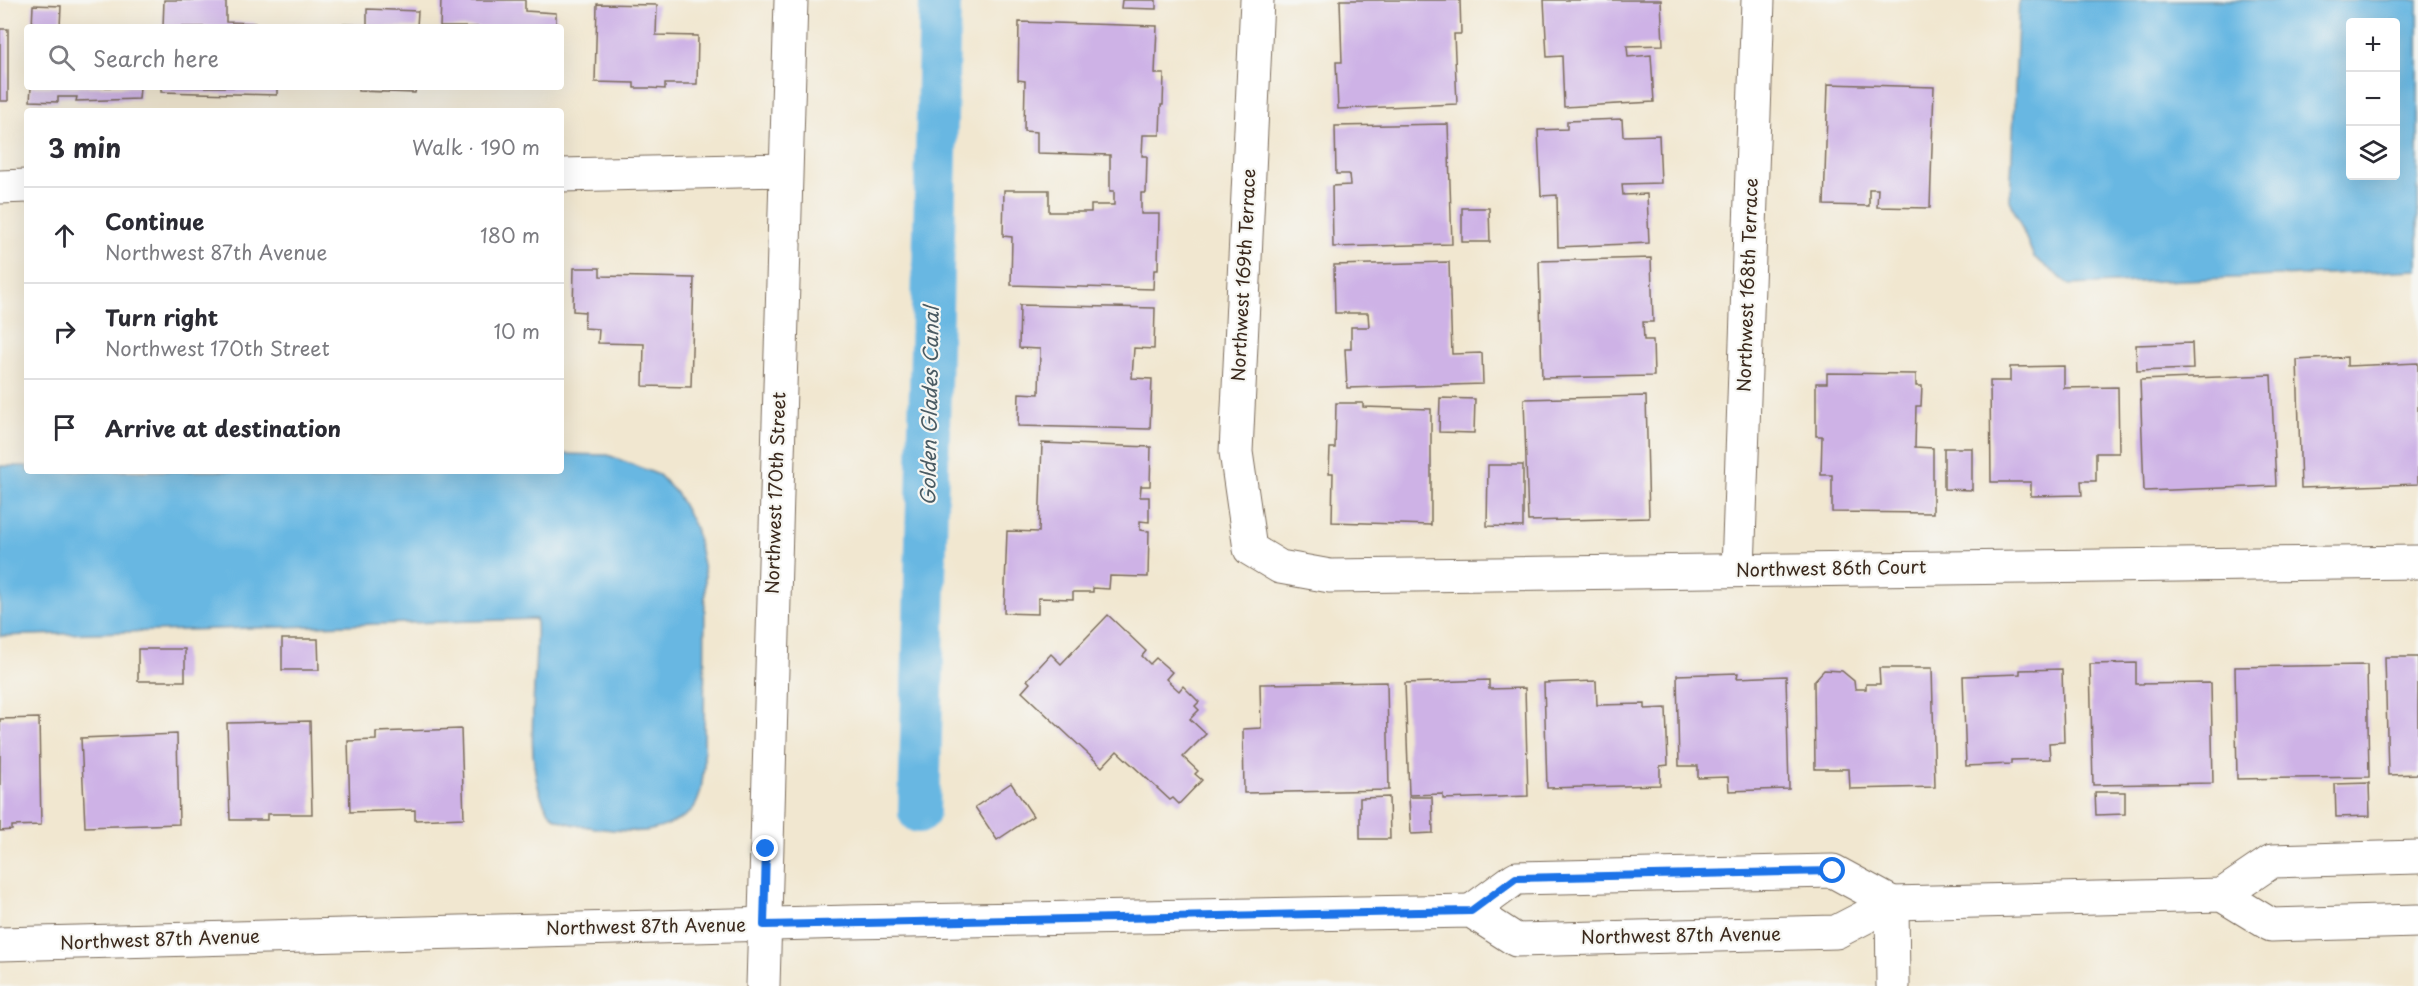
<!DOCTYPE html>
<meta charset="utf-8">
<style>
:root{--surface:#fff;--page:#f2f2f3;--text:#2b2b33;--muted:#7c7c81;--line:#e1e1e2}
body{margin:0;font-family:"Playpen Sans",sans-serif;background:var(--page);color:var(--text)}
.controls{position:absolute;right:18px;top:18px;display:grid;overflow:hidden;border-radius:6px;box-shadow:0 6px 24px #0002}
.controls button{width:54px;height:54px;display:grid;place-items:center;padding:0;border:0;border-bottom:2px solid var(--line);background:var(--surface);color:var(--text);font:30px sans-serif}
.stop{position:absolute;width:18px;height:18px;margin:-14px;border:4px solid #1a73e8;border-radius:50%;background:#fff}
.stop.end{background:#1a73e8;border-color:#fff;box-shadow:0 2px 6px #0008}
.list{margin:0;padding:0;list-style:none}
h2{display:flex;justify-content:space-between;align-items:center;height:78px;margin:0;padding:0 24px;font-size:26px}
h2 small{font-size:20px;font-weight:400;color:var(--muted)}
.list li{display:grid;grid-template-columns:39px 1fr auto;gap:18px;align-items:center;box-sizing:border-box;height:96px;padding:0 24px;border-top:2px solid var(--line)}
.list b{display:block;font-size:22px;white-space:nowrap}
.list p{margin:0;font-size:20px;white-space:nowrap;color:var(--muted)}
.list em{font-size:20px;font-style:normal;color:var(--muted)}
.icon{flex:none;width:33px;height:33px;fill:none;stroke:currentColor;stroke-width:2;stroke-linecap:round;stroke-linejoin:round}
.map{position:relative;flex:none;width:2418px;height:986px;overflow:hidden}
.search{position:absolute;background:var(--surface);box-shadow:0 6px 24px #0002;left:24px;top:24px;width:540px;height:66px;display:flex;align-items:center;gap:15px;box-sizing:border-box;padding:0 21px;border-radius:6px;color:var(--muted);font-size:22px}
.panel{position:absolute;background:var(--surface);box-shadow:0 6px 24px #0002;left:24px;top:108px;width:540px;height:366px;border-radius:6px}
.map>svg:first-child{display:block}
.water{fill:#67b7e2;stroke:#517080;stroke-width:1.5;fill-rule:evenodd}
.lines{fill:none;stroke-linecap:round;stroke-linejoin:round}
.canal{stroke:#67b7e2;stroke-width:42}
.building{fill:#ceb2e6}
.minor-casing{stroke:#7b6c5c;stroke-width:35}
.tertiary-casing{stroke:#7b6c5c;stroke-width:35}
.minor{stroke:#fff;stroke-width:33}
.tertiary{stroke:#fff;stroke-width:33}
.route{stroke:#1a73e8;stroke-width:8}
.labels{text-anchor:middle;stroke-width:4.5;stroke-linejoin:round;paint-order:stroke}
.street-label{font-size:18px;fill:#3b2a1e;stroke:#f6f6f2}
.water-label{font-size:20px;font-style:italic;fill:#4a5b63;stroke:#f6f6f2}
</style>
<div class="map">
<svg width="2418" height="986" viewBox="0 0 2418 986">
<rect width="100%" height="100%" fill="#f6f6f2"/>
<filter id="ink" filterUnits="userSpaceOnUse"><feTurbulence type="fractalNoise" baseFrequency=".0167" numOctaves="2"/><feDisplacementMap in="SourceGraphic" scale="12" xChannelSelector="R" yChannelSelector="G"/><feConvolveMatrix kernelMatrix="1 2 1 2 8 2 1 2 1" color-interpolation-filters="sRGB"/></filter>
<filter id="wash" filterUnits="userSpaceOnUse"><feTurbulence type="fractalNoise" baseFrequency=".008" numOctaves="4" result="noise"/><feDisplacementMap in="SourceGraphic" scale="24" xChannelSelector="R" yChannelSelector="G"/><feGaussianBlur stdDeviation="1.35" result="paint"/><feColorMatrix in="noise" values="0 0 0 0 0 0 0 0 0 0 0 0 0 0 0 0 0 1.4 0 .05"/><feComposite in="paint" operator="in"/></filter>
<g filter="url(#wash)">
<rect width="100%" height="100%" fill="#f1e7d0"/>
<g class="water">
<path d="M2019,0H2418V270L2070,285L2034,257L2010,200ZM2350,22H2396V176H2350Z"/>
<path d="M561,454L608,455L659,475L677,494L695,527L705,574L704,766C702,781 702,798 692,810C684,819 663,828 651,830C636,834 563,827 553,816C549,813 545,805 543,801C522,752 539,673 536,619L0,636V466H27V471H561Z"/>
</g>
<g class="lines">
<polyline class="canal" points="919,812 940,0"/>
</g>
<g id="blocks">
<g class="building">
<polygon points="164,0 226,0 226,22 255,23 255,27 163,27"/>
<polygon points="441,0 525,0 525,11 556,13 556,27 440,27"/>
<polygon points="1122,0 1156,0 1156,9 1121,8"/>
<polygon points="1340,0 1460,0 1461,34 1454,34 1457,104 1338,109 1336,62 1342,62"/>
<polygon points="1544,0 1661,0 1663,45 1627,46 1628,57 1651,55 1654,102 1564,107 1562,56 1547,57"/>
<polygon points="597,4 657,5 656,35 698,36 697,84 665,84 665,89 650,88 634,88 634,83 595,82"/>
<polygon points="33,5 61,6 60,27 32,27"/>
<polygon points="367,9 418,11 417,27 333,27 333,24 367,25"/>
<polygon points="1019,22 1157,26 1155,74 1164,74 1163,105 1161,105 1160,135 1143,135 1142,156 1147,156 1146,193 1141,193 1141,214 1159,214 1158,270 1154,270 1153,289 1011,285 1012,237 1003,236 1004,190 1049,190 1049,212 1091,212 1091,205 1114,205 1114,191 1110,191 1110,155 1037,153 1037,132 1024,131 1025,81 1018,80"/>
<rect x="0" y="29" width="8" height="72"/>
<polygon points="1828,84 1934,87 1930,208 1877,207 1878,189 1869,189 1869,206 1824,205"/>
<polygon points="31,87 140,87 139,99 76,101 77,97 58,97 58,102 30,101"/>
<polygon points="161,87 277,87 277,95 161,92"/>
<polygon points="358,87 416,87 415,93 358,91"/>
<polygon points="1622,119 1623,136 1659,135 1661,183 1622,184 1623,195 1647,194 1649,243 1558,247 1557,195 1541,196 1538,130 1567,129 1567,121"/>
<polygon points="1448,124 1452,244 1333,247 1332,186 1350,185 1349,174 1336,174 1335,126"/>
<polygon points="1462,208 1489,208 1490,242 1462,242"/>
<polygon points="1651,258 1653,322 1643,322 1644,340 1653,340 1654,376 1542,378 1539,261"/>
<polygon points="1449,262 1452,354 1482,353 1483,384 1347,388 1345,349 1351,349 1351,327 1369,327 1368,313 1335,313 1334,265"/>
<polygon points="574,268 600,268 600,276 694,278 691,387 643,386 644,344 598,343 599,329 584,328 585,312 573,311"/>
<polygon points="1020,305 1155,308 1154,349 1134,348 1132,378 1152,379 1150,429 1018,426 1019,393 1039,394 1040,349 1019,348"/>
<polygon points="2192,343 2193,369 2137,371 2136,345"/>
<polygon points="2347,357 2347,366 2418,363 2418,484 2301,488 2297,360"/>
<polygon points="2064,366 2064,388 2118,387 2119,453 2096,453 2096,481 2081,481 2082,495 2031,496 2031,482 1991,482 1990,381 2010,381 2010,367"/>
<polygon points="1827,373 1916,374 1916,386 1922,386 1921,406 1916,406 1915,447 1933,448 1933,513 1832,512 1832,475 1821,475 1822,436 1816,436 1816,383 1827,383"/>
<polygon points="2271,375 2276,486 2144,491 2140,380"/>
<polygon points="1646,396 1649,518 1528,521 1524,399"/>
<polygon points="1440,398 1475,399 1474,433 1439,432"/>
<polygon points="1336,403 1363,403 1363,407 1431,409 1431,525 1332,522 1333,473 1329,473 1330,448 1335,448"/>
<polygon points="1042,443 1151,447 1150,486 1141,486 1140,497 1149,497 1149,522 1140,521 1140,530 1149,531 1148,577 1110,576 1109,589 1093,588 1093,592 1073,592 1073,599 1038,598 1038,614 1004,613 1007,531 1039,532"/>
<polygon points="1944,448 1972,448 1972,490 1944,489"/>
<polygon points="1488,465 1523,465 1523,527 1487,526"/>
<polygon points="1108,615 1146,651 1142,656 1150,664 1156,658 1172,672 1166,679 1179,691 1183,686 1199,702 1195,706 1199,710 1190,719 1206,734 1183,757 1198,771 1195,774 1202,780 1179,804 1173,798 1170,800 1117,751 1102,767 1022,692 1030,683 1027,680 1051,654 1061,664"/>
<polygon points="282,639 318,639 319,670 282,670"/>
<rect x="138" y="649" width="47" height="32"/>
<polygon points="2385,657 2418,657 2418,774 2388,775"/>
<polygon points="2136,663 2136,684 2211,683 2213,783 2093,785 2090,664"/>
<polygon points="2367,665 2369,777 2237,779 2235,667"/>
<polygon points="1879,668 1932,668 1935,787 1850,789 1849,769 1815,769 1814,681 1824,670 1842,671 1854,681 1855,689 1866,689 1866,684 1880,684"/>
<polygon points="2062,669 2064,742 2049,743 2050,759 2011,760 2011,764 1966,766 1963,676 2020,674 2020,670"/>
<polygon points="1738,673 1737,678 1786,676 1789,789 1729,791 1728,777 1698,778 1698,766 1679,766 1677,675"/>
<polygon points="1489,680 1489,689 1525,688 1528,796 1443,799 1443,794 1409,795 1405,683"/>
<polygon points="1596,681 1597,705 1645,704 1645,709 1666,708 1668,765 1660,766 1660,785 1547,788 1544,683"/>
<polygon points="1387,682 1389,790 1244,793 1243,729 1261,728 1260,684"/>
<polygon points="39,718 41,825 12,826 12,830 0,831 0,719"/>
<polygon points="310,721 312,814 267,814 267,820 230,820 227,723"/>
<polygon points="461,729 464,818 415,820 415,810 350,812 348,741 376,740 376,732"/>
<polygon points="177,734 179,824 85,827 81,738"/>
<polygon points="1011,783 1033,816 997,840 975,807"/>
<polygon points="2369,783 2370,816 2336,817 2335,784"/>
<polygon points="2095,792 2125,792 2125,814 2096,815"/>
<polygon points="1389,797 1390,839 1360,839 1360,798"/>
<polygon points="1409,797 1432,797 1433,833 1411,834"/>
</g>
</g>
</g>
<g filter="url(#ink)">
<use href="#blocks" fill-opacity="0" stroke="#7b6c5c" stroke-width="1.5"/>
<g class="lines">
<defs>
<g id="minor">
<polyline points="1257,0 1236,452 1250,549 1280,567 1330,576 2418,562"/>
<polyline points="561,175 785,170"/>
<polyline points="0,187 27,186"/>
<polyline points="1738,570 1758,0"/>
<polyline points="1892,903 1893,986"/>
</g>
<g id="tertiary">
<polyline points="2222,895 2272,861 2418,857"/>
<polyline points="1471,911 1516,878 1833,871 1892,903"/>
<polyline points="0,944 850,922 1471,911 1516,940 1836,932 1892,903 2222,895 2271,925 2418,921"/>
<polyline points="763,986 791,0"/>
</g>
</defs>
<use href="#minor" class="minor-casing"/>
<use href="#tertiary" class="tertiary-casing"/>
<use href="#minor" class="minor"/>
<use href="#tertiary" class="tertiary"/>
</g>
</g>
<g class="lines" filter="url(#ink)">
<polyline class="route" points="766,849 764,925 1471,911 1516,878 1833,871"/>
</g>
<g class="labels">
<g class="street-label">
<text transform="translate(1244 275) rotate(-87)" y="6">Northwest 169th Terrace</text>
<text transform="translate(1748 285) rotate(-88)" y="6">Northwest 168th Terrace</text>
<text transform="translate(776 493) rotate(-88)" y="6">Northwest 170th Street</text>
<text transform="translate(1831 569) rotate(-1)" y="6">Northwest 86th Court</text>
<text transform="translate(646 927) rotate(-1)" y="6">Northwest 87th Avenue</text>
<text transform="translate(1681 936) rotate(-1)" y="6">Northwest 87th Avenue</text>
<text transform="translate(160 940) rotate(-2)" y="6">Northwest 87th Avenue</text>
</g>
<g class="water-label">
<text transform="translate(930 406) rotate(-89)" y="7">Golden Glades Canal</text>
</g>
</g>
</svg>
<div class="controls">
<button>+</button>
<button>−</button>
<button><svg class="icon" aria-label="layers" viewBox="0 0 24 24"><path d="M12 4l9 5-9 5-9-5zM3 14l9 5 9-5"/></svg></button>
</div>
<div class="stop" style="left:1833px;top:871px"></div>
<div class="stop end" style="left:766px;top:849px"></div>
<div class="search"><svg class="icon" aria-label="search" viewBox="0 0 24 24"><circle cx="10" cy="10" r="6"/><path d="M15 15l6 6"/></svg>Search here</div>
<section class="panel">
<h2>3 min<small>Walk · 190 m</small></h2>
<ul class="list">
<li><svg class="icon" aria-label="ahead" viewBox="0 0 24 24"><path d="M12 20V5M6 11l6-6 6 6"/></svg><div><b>Continue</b><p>Northwest 87th Avenue</p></div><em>180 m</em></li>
<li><svg class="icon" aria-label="right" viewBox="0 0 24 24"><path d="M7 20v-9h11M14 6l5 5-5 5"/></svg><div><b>Turn right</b><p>Northwest 170th Street</p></div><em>10 m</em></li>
<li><svg class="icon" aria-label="arrive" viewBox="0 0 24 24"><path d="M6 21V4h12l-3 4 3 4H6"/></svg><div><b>Arrive at destination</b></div></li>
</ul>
</section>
</div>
